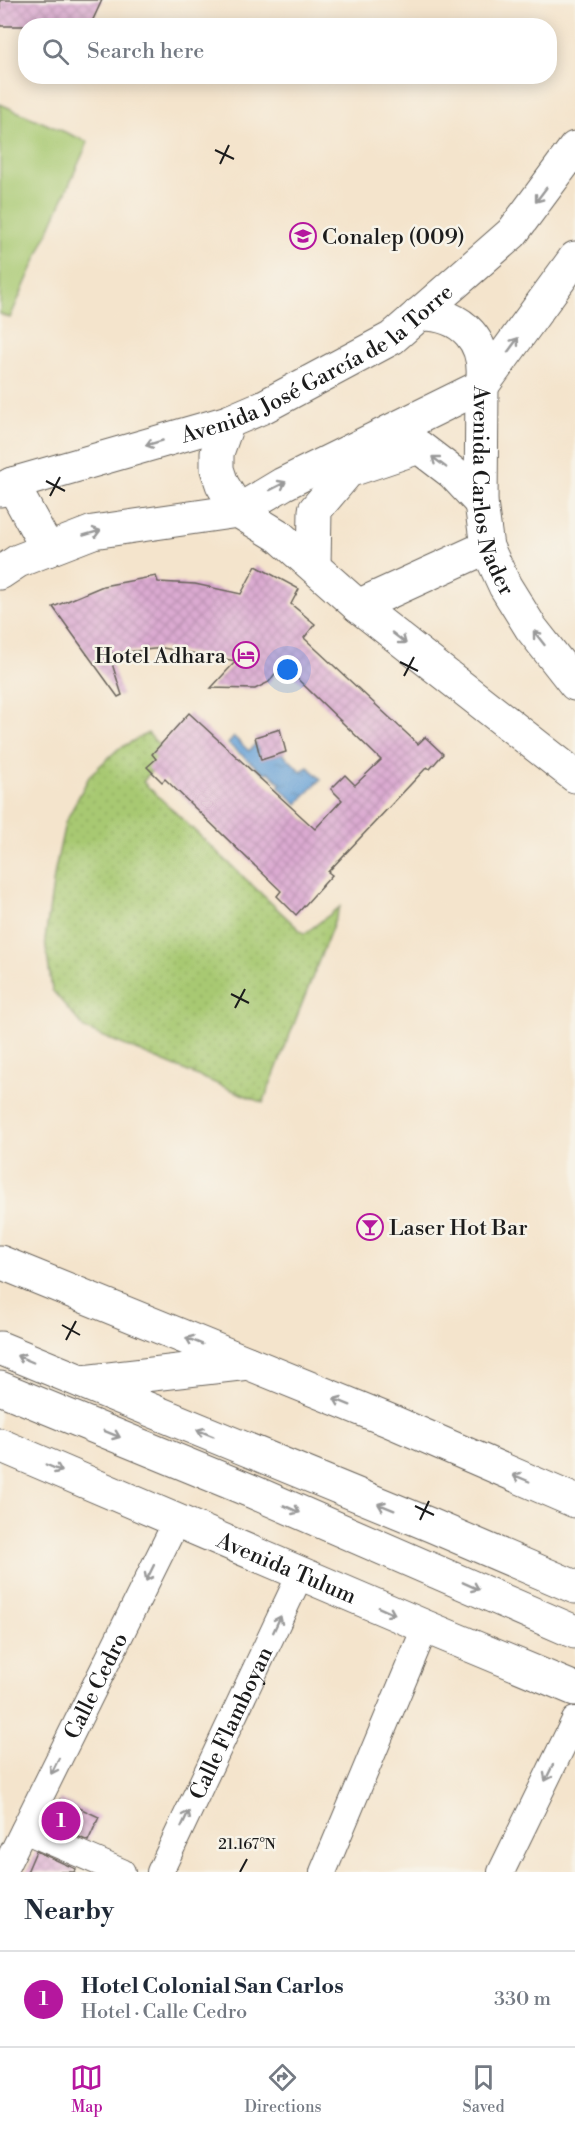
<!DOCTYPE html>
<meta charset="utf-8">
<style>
:root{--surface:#fff;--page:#f2f2f3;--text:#1f2937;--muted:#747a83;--line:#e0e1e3;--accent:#b5179e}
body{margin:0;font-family:"Libre Bodoni",serif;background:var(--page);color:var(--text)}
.you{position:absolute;left:288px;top:670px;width:21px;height:21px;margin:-15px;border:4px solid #fff;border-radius:50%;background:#1a73e8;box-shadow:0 0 0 9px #1a73e833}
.badge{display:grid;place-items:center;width:39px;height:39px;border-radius:50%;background:var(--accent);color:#fff;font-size:20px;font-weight:700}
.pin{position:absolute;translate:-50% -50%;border:3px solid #fff;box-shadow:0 2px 6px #0006}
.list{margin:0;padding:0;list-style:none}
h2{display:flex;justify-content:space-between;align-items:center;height:78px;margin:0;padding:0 24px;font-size:26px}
h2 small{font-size:20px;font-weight:400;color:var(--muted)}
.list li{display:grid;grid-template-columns:39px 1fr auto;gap:18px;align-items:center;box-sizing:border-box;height:96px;padding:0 24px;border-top:2px solid var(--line)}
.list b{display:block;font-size:22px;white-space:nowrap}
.list p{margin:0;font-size:20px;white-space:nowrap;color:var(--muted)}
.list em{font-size:20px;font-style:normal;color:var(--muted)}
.icon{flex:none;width:33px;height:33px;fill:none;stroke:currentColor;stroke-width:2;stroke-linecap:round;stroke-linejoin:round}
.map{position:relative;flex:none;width:575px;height:1872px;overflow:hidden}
.search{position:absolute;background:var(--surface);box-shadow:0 3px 15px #0003;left:18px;right:18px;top:18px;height:66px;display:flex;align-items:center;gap:15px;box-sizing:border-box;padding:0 21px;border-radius:24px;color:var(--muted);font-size:22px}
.sheet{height:174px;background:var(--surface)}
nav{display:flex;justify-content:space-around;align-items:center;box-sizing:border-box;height:84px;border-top:2px solid var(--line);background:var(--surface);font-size:16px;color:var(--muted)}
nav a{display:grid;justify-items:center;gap:3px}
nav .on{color:var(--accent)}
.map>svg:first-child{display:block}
.grass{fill:url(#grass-dots);stroke:#627247;stroke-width:1.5}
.garden{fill:#a8c972;stroke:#627247;stroke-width:1.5}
.water{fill:url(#water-ripples);stroke:#415e79;stroke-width:1.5}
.building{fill:url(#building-cross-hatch)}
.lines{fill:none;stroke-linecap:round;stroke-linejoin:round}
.street-casing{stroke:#68625a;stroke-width:28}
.secondary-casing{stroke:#68625a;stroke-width:35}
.primary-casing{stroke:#68625a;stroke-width:35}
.street{stroke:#fff;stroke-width:26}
.secondary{stroke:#fff;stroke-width:33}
.primary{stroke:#fff;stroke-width:33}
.oneway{stroke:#999}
.ticks{fill:none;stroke:#1c1c1c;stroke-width:2}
.labels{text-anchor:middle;stroke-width:5;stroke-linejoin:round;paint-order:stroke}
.poi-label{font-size:22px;fill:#1c1c1c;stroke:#f7f3e8;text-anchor:start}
.street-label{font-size:22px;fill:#1c1c1c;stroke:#f7f3e8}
.ticks-label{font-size:15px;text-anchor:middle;fill:#1c1c1c;stroke:#f7f3e8;stroke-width:5;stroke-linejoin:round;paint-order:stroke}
</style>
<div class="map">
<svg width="575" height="1872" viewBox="0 0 575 1872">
<defs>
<pattern id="grass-dots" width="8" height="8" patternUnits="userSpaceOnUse" patternTransform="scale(1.5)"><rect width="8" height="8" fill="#a8c972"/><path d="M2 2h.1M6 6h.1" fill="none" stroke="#90ac62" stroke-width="1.8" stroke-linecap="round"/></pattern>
<pattern id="water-ripples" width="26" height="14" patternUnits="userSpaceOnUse" patternTransform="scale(1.5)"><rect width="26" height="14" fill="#66a0d6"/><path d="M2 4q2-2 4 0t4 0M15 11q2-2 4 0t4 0" fill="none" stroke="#5382ad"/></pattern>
<pattern id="building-cross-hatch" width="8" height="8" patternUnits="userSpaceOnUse" patternTransform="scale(1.5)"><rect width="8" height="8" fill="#dbaad1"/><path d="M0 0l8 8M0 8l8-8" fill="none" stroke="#bb92b3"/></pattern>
</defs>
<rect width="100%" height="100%" fill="#f7f3e8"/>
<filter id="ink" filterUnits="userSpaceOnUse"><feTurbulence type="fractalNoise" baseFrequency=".0167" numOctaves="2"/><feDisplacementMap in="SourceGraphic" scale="12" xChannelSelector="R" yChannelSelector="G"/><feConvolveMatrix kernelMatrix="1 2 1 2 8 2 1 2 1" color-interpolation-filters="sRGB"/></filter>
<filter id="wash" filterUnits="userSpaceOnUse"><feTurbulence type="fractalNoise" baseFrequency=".008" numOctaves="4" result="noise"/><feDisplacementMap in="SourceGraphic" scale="24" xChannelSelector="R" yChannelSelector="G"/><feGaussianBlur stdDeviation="1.35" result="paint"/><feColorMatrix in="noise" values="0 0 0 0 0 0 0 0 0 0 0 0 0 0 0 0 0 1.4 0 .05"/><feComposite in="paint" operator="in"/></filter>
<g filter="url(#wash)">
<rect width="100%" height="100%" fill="#f4e4cc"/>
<polygon class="grass" points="148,733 165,752 143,782 304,934 340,907 263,1103 85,1029 52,990 45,940 55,870 65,823 90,775 118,749"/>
<polygon class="garden" points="0,104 88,142 10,318 0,314"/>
<polygon class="water" points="234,737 249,751 256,743 262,759 282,753 301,771 308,767 321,779 297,804 279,787 280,783 269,772 264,773 228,744"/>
<g id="blocks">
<g class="building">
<polygon points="0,0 102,0 90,26 0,26"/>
<polygon points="256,566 299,589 291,604 315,624 304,638 418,744 425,737 443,754 430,769 427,767 328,872 332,875 296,915 277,896 281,891 165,779 162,782 147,767 156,759 152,754 189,713 315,829 342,800 331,789 345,775 355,785 381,760 282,664 269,682 255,689 211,688 236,661 163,648 109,654 122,695 118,697 53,607 103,586 156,576 158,582 195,584 241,594"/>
<polygon points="280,729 286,752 261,760 255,737"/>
<polygon points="60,1799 99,1817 88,1841 49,1824"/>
<polygon points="36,1851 76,1869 74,1872 27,1872"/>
</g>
</g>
</g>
<g filter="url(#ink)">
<use href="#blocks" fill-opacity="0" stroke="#68625a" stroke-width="1.5"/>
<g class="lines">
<defs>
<g id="street">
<polyline points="24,1830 122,1872"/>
<path id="s1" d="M3,1872L177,1520"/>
<path id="s2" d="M160,1872L301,1573"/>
<polyline points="323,1872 420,1640"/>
<polyline points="501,1872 575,1720"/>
</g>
<g id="secondary">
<path id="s3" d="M419,314C463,313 489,342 482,386L481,503L487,547L505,586L531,628L575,684"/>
<polyline points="228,422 217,453 217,469 222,484 238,511 279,536 358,606 575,776"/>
<polyline points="12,484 48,550"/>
<path id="s4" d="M0,490L12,484L228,422L263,407L392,338L512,233L575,148"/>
<polyline points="314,565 315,510 348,471 419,447 453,473 481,503"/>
<polyline points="0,573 18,561 93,532 238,511 283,484 482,386 575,258"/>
<polyline points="358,606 487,547"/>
<polyline points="0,1262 388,1420 575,1501"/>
<path id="s5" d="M0,1445L426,1627L575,1689"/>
</g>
<g id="primary">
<polyline points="0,1348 433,1526 575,1587"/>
<polyline points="83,1382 248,1363"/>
<polyline points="0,1388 251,1491 575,1632"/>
</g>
</defs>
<use href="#street" class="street-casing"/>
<use href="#secondary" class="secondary-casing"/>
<use href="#primary" class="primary-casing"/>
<use href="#street" class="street"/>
<use href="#secondary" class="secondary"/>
<use href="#primary" class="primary"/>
</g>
<defs><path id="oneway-shaft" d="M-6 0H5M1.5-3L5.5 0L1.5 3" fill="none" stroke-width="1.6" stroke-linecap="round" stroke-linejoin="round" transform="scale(1.5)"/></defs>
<g class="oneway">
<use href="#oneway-shaft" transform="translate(541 195) rotate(127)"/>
<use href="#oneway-shaft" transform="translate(513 345) rotate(-54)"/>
<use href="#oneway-shaft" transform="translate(154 443) rotate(164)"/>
<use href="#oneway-shaft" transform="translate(439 462) rotate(-143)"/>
<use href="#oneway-shaft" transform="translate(278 486) rotate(-27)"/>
<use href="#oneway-shaft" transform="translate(92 533) rotate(-16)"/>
<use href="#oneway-shaft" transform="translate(399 638) rotate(38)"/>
<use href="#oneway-shaft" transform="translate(539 638) rotate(-128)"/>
<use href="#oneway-shaft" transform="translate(194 1341) rotate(-158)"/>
<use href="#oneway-shaft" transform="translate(25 1359) rotate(-157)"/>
<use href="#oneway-shaft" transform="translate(342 1402) rotate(-158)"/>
<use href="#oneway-shaft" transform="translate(205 1433) rotate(-158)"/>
<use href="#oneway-shaft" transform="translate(112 1434) rotate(22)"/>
<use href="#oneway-shaft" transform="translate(54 1468) rotate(23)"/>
<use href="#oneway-shaft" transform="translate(521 1478) rotate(-157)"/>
<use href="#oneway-shaft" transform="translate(386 1507) rotate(-158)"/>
<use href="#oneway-shaft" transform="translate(292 1509) rotate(24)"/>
<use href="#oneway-shaft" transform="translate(150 1573) rotate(116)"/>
<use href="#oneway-shaft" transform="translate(471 1586) rotate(24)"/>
<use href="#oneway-shaft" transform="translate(387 1611) rotate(24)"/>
<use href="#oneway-shaft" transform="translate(277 1624) rotate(-65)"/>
<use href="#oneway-shaft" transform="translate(55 1766) rotate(116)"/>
<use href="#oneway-shaft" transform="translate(549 1773) rotate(116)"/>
<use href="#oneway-shaft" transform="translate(185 1819) rotate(-65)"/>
</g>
</g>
<path class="ticks" d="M215,150L234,159M220,164L229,145M46,481L65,491M50,496L60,477M400,662L418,671M404,676L414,657M231,994L249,1003M235,1008L245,989M62,1325L80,1335M66,1340L76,1321M415,1506L434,1515M420,1520L429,1501M240,1872L247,1859"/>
<defs>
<symbol id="school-ring" viewBox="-11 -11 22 22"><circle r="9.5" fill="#f7f3e8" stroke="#b5179e" stroke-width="1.5"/><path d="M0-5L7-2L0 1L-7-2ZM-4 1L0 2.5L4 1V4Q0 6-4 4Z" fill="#b5179e"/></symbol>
<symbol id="hotel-ring" viewBox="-11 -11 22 22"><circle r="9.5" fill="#f7f3e8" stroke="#b5179e" stroke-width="1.5"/><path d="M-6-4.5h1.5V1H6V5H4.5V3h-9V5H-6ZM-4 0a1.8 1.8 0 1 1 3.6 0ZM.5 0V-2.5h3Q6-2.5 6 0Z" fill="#b5179e"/></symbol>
<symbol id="bar-ring" viewBox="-11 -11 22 22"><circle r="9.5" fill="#f7f3e8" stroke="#b5179e" stroke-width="1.5"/><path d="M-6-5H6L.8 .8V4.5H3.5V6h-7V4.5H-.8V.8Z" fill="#b5179e"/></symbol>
</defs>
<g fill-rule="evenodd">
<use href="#school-ring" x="288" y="221" width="30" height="30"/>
<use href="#hotel-ring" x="231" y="640" width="30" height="30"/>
<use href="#bar-ring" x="355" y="1212" width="30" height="30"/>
</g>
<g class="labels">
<g class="poi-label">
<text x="322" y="244">Conalep (009)</text>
<text x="226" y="663" text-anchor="end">Hotel Adhara</text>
<text x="389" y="1235">Laser Hot Bar</text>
</g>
<g class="street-label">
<text dy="8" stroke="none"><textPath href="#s4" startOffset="344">Avenida José García de la Torre</textPath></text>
<text dy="8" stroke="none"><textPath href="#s3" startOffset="218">Avenida Carlos Nader</textPath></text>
<text dy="8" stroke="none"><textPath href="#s5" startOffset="312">Avenida Tulum</textPath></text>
<text dy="8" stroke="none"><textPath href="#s1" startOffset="208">Calle Cedro</textPath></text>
<text dy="8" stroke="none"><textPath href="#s2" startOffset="165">Calle Flamboyan</textPath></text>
</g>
</g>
<g class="ticks-label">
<text x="247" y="1849">21.167°N</text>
</g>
</svg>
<div class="you"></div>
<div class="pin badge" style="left:61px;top:1821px">1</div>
<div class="search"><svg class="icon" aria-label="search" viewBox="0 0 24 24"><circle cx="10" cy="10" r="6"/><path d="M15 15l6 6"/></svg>Search here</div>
</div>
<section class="sheet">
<h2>Nearby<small></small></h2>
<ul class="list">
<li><span class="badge">1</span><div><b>Hotel Colonial San Carlos</b><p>Hotel · Calle Cedro</p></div><em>330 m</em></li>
</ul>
</section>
<nav>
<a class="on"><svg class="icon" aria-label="map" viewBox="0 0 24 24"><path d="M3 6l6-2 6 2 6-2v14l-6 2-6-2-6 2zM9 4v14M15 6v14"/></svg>Map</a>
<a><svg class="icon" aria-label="directions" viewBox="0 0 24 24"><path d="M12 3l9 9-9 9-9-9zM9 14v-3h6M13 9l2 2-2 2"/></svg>Directions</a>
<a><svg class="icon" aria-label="saved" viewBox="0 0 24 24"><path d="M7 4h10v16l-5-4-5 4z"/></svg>Saved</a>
</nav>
